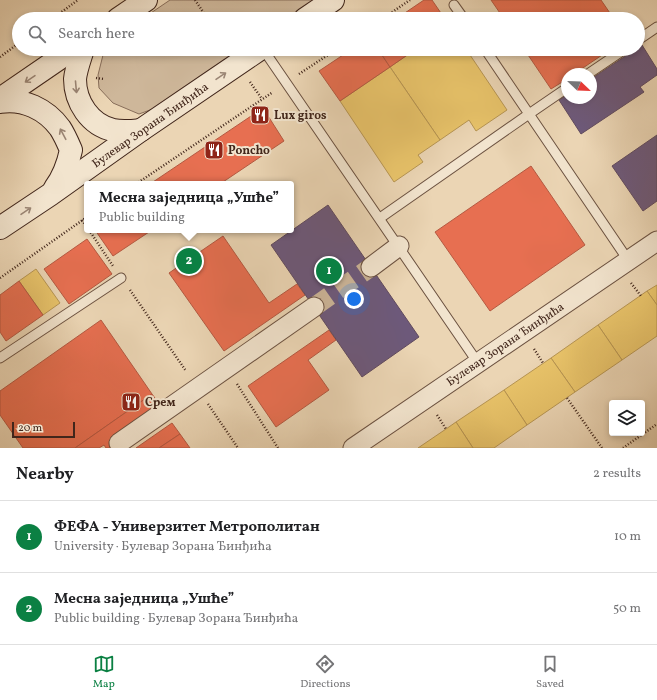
<!DOCTYPE html>
<meta charset="utf-8">
<style>
:root{--surface:#fff;--page:#f6f6f6;--text:#202124;--muted:#757577;--line:#e0e0e0;--accent:#0b8043}
body{margin:0;font-family:Vollkorn,serif;background:var(--page);color:var(--text)}
.controls{position:absolute;right:12px;bottom:12px;display:grid;overflow:hidden;border-radius:4px;box-shadow:0 2px 6px #0003}
.controls button{width:36px;height:36px;display:grid;place-items:center;padding:0;border:0;border-bottom:1px solid var(--line);background:var(--surface);color:var(--text);font:20px sans-serif}
.compass{position:absolute;left:561px;top:68px;width:36px;height:36px;border-radius:50%;background:var(--surface);box-shadow:0 2px 6px #0003;rotate:113deg}
.scale{position:absolute;left:12px;bottom:10px;width:63px;box-sizing:border-box;padding-left:4px;border:2px solid #41261b;border-top:0;font-size:11px;line-height:14px;white-space:nowrap;color:#41261b;-webkit-text-stroke:3px #f2e4ce;paint-order:stroke}
.you{position:absolute;left:354px;top:299px;width:14px;height:14px;margin:-10px;border:3px solid #fff;border-radius:50%;background:#1a73e8;box-shadow:0 0 0 6px #1a73e833}
.badge{display:grid;place-items:center;width:26px;height:26px;border-radius:50%;background:var(--accent);color:#fff;font-size:13px;font-weight:700}
.pin{position:absolute;translate:-50% -50%;border:2px solid #fff;box-shadow:0 1px 4px #0006}
.popup{position:absolute;left:84px;top:181px;width:210px;height:52px;box-sizing:border-box;display:grid;place-content:center;border-radius:4px;background:var(--surface);filter:drop-shadow(0 1px 3px #0005);font-size:13px;white-space:nowrap;color:var(--muted)}
.popup b{font-size:15px;color:var(--text)}
.popup::after{content:'';position:absolute;left:50%;top:100%;margin-left:-8px;border:8px solid transparent;border-top-color:var(--surface)}
.list{margin:0;padding:0;list-style:none}
h2{display:flex;justify-content:space-between;align-items:center;height:52px;margin:0;padding:0 16px;font-size:17px}
h2 small{font-size:13px;font-weight:400;color:var(--muted)}
.list li{display:grid;grid-template-columns:26px 1fr auto;gap:12px;align-items:center;box-sizing:border-box;height:72px;padding:0 16px;border-top:1px solid var(--line)}
.list b{display:block;font-size:15px;white-space:nowrap}
.list p{margin:0;font-size:13px;white-space:nowrap;color:var(--muted)}
.list em{font-size:13px;font-style:normal;color:var(--muted)}
.icon{flex:none;width:22px;height:22px;fill:none;stroke:currentColor;stroke-width:2;stroke-linecap:round;stroke-linejoin:round}
.map{position:relative;flex:none;width:657px;height:448px;overflow:hidden}
.search{position:absolute;background:var(--surface);box-shadow:0 2px 6px #0003;left:12px;right:12px;top:12px;height:44px;display:flex;align-items:center;gap:10px;box-sizing:border-box;padding:0 14px;border-radius:22px;color:var(--muted);font-size:15px}
.sheet{height:196px;background:var(--surface)}
nav{display:flex;justify-content:space-around;align-items:center;box-sizing:border-box;height:56px;border-top:1px solid var(--line);background:var(--surface);font-size:11px;color:var(--muted)}
nav a{display:grid;justify-items:center;gap:2px}
nav .on{color:var(--accent)}
.map>svg:first-child{display:block}
.green{fill:#ceb79a;stroke:#886e5a}
.homes{fill:#e9c46a;stroke:#b79552}
.shops{fill:#e76f51;stroke:#b55941}
.offices{fill:#6d597a;stroke:#604a5e}
.lines{fill:none;stroke-linecap:round;stroke-linejoin:round}
.street-tunnel{stroke:#c9b295;stroke-width:19;stroke-dasharray:19 10;stroke-linecap:butt}
.lane-casing{stroke:#6c5241;stroke-width:11}
.street-casing{stroke:#6c5241;stroke-width:21}
.secondary-casing{stroke:#41261b;stroke-width:24}
.path{stroke:#41261b;stroke-width:2.5;stroke-dasharray:1 2;stroke-linecap:butt}
.lane{stroke:#f2e4ce;stroke-width:9}
.street{stroke:#f2e4ce;stroke-width:19}
.secondary{stroke:#f2e4ce;stroke-width:22}
.oneway{stroke:#9a8574}
.labels{text-anchor:middle;stroke-width:4;stroke-linejoin:round;paint-order:stroke}
.poi-label{font-size:12px;font-weight:bold;fill:#41261b;stroke:#f2e4ce;text-anchor:start}
.street-label{font-size:12px;fill:#41261b;stroke:#f2e4ce}
</style>
<div class="map">
<svg width="657" height="448" viewBox="0 0 657 448">
<rect width="100%" height="100%" fill="#ebd5b4"/>
<filter id="stains"><feTurbulence type="fractalNoise" baseFrequency=".005" numOctaves="4"/><feColorMatrix values="0 0 0 0 .2 0 0 0 0 .09 0 0 0 0 .02 0 0 0 .5 -.17"/></filter>
<radialGradient id="worn" r=".72"><stop offset=".6" stop-color="#630" stop-opacity="0"/><stop offset="1" stop-color="#630" stop-opacity=".3"/></radialGradient>
<g class="green">
<polygon points="170,0 317,0 290,19 142,19"/>
<polygon points="107,49 247,49 172,102 139,114 113,103 99,88 98,75 103,55"/>
</g>
<g class="homes">
<polygon points="416,49 466,49 507,110 476,131 469,120 440,140 390,67"/>
<polygon points="390,67 440,140 418,155 423,162 394,182 340,101"/>
<polygon points="36,269 60,303 43,315 19,281"/>
<polygon points="657,285 657,305 647,291"/>
<polygon points="647,291 657,305 657,336 622,360 598,325"/>
<polygon points="598,325 622,360 575,392 551,358"/>
<polygon points="551,358 575,392 527,425 504,390"/>
<polygon points="504,390 527,425 494,448 473,448 456,422"/>
<polygon points="456,422 473,448 418,448 446,429"/>
</g>
<g class="shops">
<polygon points="424,0 432,0 445,19 396,19"/>
<polygon points="491,0 601,0 614,19 504,19"/>
<polygon points="352,49 378,49 390,67 340,101 319,71"/>
<polygon points="378,49 416,49 390,67"/>
<polygon points="524,49 611,49 574,74 567,74 567,79 551,89"/>
<polygon points="263,108 284,141 220,184 150,184"/>
<polygon points="531,166 585,245 490,311 435,232"/>
<polygon points="95,230 152,230 113,256"/>
<polygon points="223,236 269,303 297,284 305,295 224,351 169,273"/>
<polygon points="87,239 112,274 69,304 44,269"/>
<polygon points="19,281 43,315 6,341 0,332 0,295"/>
<polygon points="101,320 152,394 75,448 23,448 0,415 0,391"/>
<polygon points="329,330 336,340 308,360 329,390 276,427 248,386"/>
<polygon points="152,394 160,405 122,448 106,448 104,445 99,448 75,448"/>
<polygon points="172,423 180,434 159,448 136,448"/>
<polygon points="180,434 190,448 159,448"/>
</g>
<g class="offices">
<polygon points="642,45 657,69 657,75 640,87 644,92 581,134 559,100 567,95 567,98 591,98 591,79"/>
<polygon points="657,135 657,201 643,211 612,166"/>
<polygon points="328,205 419,337 362,377 271,245"/>
</g>
<g class="lines">
<polyline class="street-tunnel" points="314,307 371,267"/>
<defs>
<g id="lane">
<polyline points="454,5 464,19"/>
<polyline points="638,40 657,27"/>
<polyline points="263,49 478,363"/>
<polyline points="588,74 625,49"/>
<polyline points="567,88 529,114 628,260"/>
<polyline points="380,218 529,114 485,49"/>
<polyline points="0,358 121,278"/>
</g>
<g id="street">
<polyline points="371,267 399,246"/>
<polyline points="119,443 314,307"/>
<polyline points="353,448 657,241"/>
</g>
<g id="secondary">
<polyline points="118,19 146,0"/>
<polyline points="305,19 333,0"/>
<path d="M83,49C80,59 76,69 75,79C75,102 90,125 113,130C122,132 131,131 141,130"/>
<polyline points="0,99 73,49"/>
<path d="M0,102C23,98 46,109 60,128C64,134 68,143 71,150C68,164 64,176 55,188"/>
<polyline points="0,228 51,194 141,130 260,49"/>
</g>
</defs>
<use href="#lane" class="lane-casing"/>
<use href="#street" class="street-casing"/>
<use href="#secondary" class="secondary-casing"/>
<g class="path">
<polyline points="195,0 208,19"/>
<polyline points="52,19 78,0"/>
<polyline points="382,19 410,0"/>
<polyline points="0,57 19,43"/>
<polyline points="299,74 337,49"/>
<polyline points="96,78 104,79"/>
<polyline points="250,82 262,99"/>
<polyline points="136,184 273,92"/>
<polyline points="82,220 87,227"/>
<polyline points="89,230 113,266"/>
<polyline points="0,278 87,217"/>
<polyline points="631,283 641,296"/>
<polyline points="130,290 186,371"/>
<polyline points="534,349 543,363"/>
<polyline points="237,384 278,448"/>
<polyline points="567,398 602,448"/>
<polyline points="208,404 238,448"/>
<polyline points="437,415 446,429"/>
<polyline points="623,448 657,424"/>
</g>
<use href="#lane" class="lane"/>
<use href="#street" class="street"/>
<use href="#secondary" class="secondary"/>
</g>
<defs><path id="oneway-shaft" d="M-6 0H5M1.5-3L5.5 0L1.5 3" fill="none" stroke-width="1.6" stroke-linecap="round" stroke-linejoin="round"/></defs>
<g class="oneway">
<use href="#oneway-shaft" transform="translate(221 76) rotate(-34)"/>
<use href="#oneway-shaft" transform="translate(30 79) rotate(146)"/>
<use href="#oneway-shaft" transform="translate(76 87) rotate(85)"/>
<use href="#oneway-shaft" transform="translate(63 134) rotate(-118)"/>
<use href="#oneway-shaft" transform="translate(26 211) rotate(-34)"/>
</g>
<defs>
<symbol id="restaurant-square" viewBox="-11 -11 22 22"><rect x="-9" y="-9" width="18" height="18" rx="4" fill="#8f2418" stroke="#f2e4ce"/><path d="M-5-6h1v4h1v-4h1v4h1v-4h1v5L-1.5 .5V6h-2V.5L-5-1ZM5-6V6H3V1.5H1.5Q1.5-4 5-6Z" fill="#fff"/></symbol>
</defs>
<g fill-rule="evenodd">
<use href="#restaurant-square" x="249" y="104" width="22" height="22"/>
<use href="#restaurant-square" x="203" y="139" width="22" height="22"/>
<use href="#restaurant-square" x="120" y="391" width="22" height="22"/>
</g>
<g class="labels">
<g class="poi-label">
<text x="274" y="119">Lux giros</text>
<text x="228" y="154">Poncho</text>
<text x="145" y="406">Срем</text>
</g>
<g class="street-label">
<text transform="translate(150 125) rotate(-35)" y="4">Булевар Зорана Ђинђића</text>
<text transform="translate(505 344) rotate(-34)" y="4">Булевар Зорана Ђинђића</text>
</g>
</g>
<rect width="100%" height="100%" filter="url(#stains)"/>
<rect width="100%" height="100%" fill="url(#worn)"/>
</svg>
<div class="controls">
<button><svg class="icon" aria-label="layers" viewBox="0 0 24 24"><path d="M12 4l9 5-9 5-9-5zM3 14l9 5 9-5"/></svg></button>
</div>
<svg class="compass" viewBox="-18 -18 36 36"><path d="M0-13l5 13h-10z" fill="#e53935"/><path d="M0 13l5-13h-10z" fill="#757577"/></svg>
<div class="scale">20 m</div>
<div class="you"></div>
<div class="pin badge" style="left:329px;top:271px">1</div>
<div class="pin badge" style="left:189px;top:261px">2</div>
<div class="popup"><b>Месна заједница „Ушће”</b>Public building</div>
<div class="search"><svg class="icon" aria-label="search" viewBox="0 0 24 24"><circle cx="10" cy="10" r="6"/><path d="M15 15l6 6"/></svg>Search here</div>
</div>
<section class="sheet">
<h2>Nearby<small>2 results</small></h2>
<ul class="list">
<li><span class="badge">1</span><div><b>ФЕФА - Универзитет Метрополитан</b><p>University · Булевар Зорана Ђинђића</p></div><em>10 m</em></li>
<li><span class="badge">2</span><div><b>Месна заједница „Ушће”</b><p>Public building · Булевар Зорана Ђинђића</p></div><em>50 m</em></li>
</ul>
</section>
<nav>
<a class="on"><svg class="icon" aria-label="map" viewBox="0 0 24 24"><path d="M3 6l6-2 6 2 6-2v14l-6 2-6-2-6 2zM9 4v14M15 6v14"/></svg>Map</a>
<a><svg class="icon" aria-label="directions" viewBox="0 0 24 24"><path d="M12 3l9 9-9 9-9-9zM9 14v-3h6M13 9l2 2-2 2"/></svg>Directions</a>
<a><svg class="icon" aria-label="saved" viewBox="0 0 24 24"><path d="M7 4h10v16l-5-4-5 4z"/></svg>Saved</a>
</nav>
